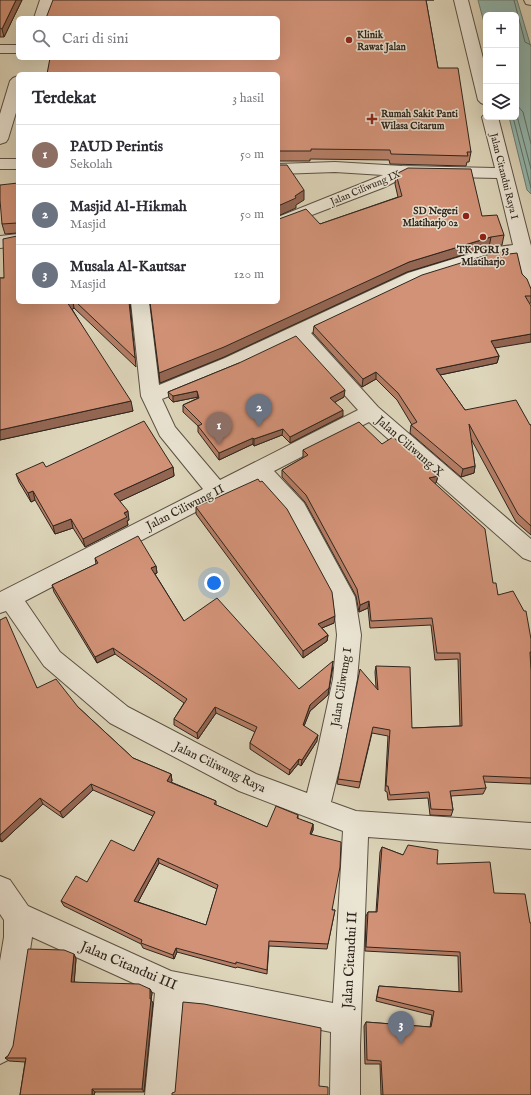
<!DOCTYPE html>
<html lang="id">
<meta charset="utf-8">
<style>
:root{--surface:#fff;--page:#f2f2f3;--text:#2b2b33;--muted:#7c7c81;--line:#e1e1e2;--accent:#8f2418}
body{margin:0;font-family:"IM FELL English",serif;background:var(--page);color:var(--text)}
.controls{position:absolute;right:12px;top:12px;display:grid;overflow:hidden;border-radius:6px;box-shadow:0 4px 16px #0002}
.controls button{width:36px;height:36px;display:grid;place-items:center;padding:0;border:0;border-bottom:1px solid var(--line);background:var(--surface);color:var(--text);font:20px sans-serif}
.you{position:absolute;left:214px;top:583px;width:14px;height:14px;margin:-10px;border:3px solid #fff;border-radius:50%;background:#1a73e8;box-shadow:0 0 0 6px #1a73e833}
.badge{display:grid;place-items:center;width:26px;height:26px;border-radius:50%;background:var(--accent);color:#fff;font-size:13px;font-weight:700}
.pin{position:absolute;translate:-50% -33px;filter:drop-shadow(0 1px 2px #0008)}
.pin::after{content:'';position:absolute;top:21px;width:14px;height:12px;background:inherit;clip-path:polygon(0 0,100% 0,50% 100%)}
.list{margin:0;padding:0;list-style:none}
h2{display:flex;justify-content:space-between;align-items:center;height:52px;margin:0;padding:0 16px;font-size:17px}
h2 small{font-size:13px;font-weight:400;color:var(--muted)}
.list li{display:grid;grid-template-columns:26px 1fr auto;gap:12px;align-items:center;box-sizing:border-box;height:60px;padding:0 16px;border-top:1px solid var(--line)}
.list b{display:block;font-size:15px;white-space:nowrap}
.list p{margin:0;font-size:13px;white-space:nowrap;color:var(--muted)}
.list em{font-size:13px;font-style:normal;color:var(--muted)}
.icon{flex:none;width:22px;height:22px;fill:none;stroke:currentColor;stroke-width:2;stroke-linecap:round;stroke-linejoin:round}
.map{position:relative;flex:none;width:531px;height:1095px;overflow:hidden}
.search{position:absolute;background:var(--surface);box-shadow:0 4px 16px #0002;left:16px;top:16px;width:264px;height:44px;display:flex;align-items:center;gap:10px;box-sizing:border-box;padding:0 14px;border-radius:6px;color:var(--muted);font-size:15px}
.panel{position:absolute;background:var(--surface);box-shadow:0 4px 16px #0002;left:16px;top:72px;width:264px;height:232px;border-radius:6px}
.map>svg:first-child{display:block}
.water{fill:#93b9b1;stroke:#6b7e76}
.lines{fill:none;stroke-linecap:round;stroke-linejoin:round}
.shore{stroke:#616f67;stroke-width:1}
.minor-casing{stroke:#5b5144;stroke-width:2}
.minor{fill:#eae4d3;fill-rule:evenodd}
.wall{fill:#b57e66;stroke:#2f251d;fill-rule:evenodd}
.shaded-wall{fill:#936653;stroke:#2f251d}
.building{fill:#d29277;stroke:#2f251d;fill-rule:evenodd}
.poi-dot{fill:#8f2418;stroke:#eae4d3;stroke-width:1.5}
.labels{text-anchor:middle;stroke-width:3;stroke-linejoin:round;paint-order:stroke}
.far-poi-label{font-size:10px;font-weight:bold;fill:#2f251d;stroke:#eae4d3;text-anchor:start}
.far-street-label{font-size:10px;fill:#2f251d;stroke:#eae4d3}
.street-label{font-size:12px;fill:#2f251d;stroke:#eae4d3}
.near-street-label{font-size:14px;fill:#2f251d;stroke:#eae4d3}
</style>
<div class="map">
<svg width="531" height="1095" viewBox="0 0 531 1095">
<rect width="100%" height="100%" fill="#ded6bb"/>
<filter id="stains"><feTurbulence type="fractalNoise" baseFrequency=".005" numOctaves="4"/><feColorMatrix values="0 0 0 0 .2 0 0 0 0 .09 0 0 0 0 .02 0 0 0 .5 -.17"/></filter>
<radialGradient id="worn" r=".72"><stop offset=".6" stop-color="#630" stop-opacity="0"/><stop offset="1" stop-color="#630" stop-opacity=".3"/></radialGradient>
<polygon class="water" points="478,0 517,0 531,47 531,194 527,190 509,117 516,117 516,15 486,15 486,30"/>
<g class="lines">
<g class="shore">
<polyline points="514,0 525,42 531,45"/>
<polyline points="516,104 523,112 531,144"/>
<polyline points="516,112 531,169"/>
<polyline points="513,117 531,188"/>
</g>
<defs>
<g id="minor">
<polygon points="40,0 54,0 48,18 34,18"/>
<polygon points="454,0 468,0 486,70 486,105 481,103 478,100"/>
<polygon points="524,0 531,0 531,5 526,4"/>
<rect x="0" y="45" width="18" height="8"/>
<polygon points="18,76 18,106 8,139 6,142 0,144 0,114 10,81 13,78"/>
<path d="M486,113V117H498L531,246V287L525,285L522,281L516,256L491,259L420,281L311,333L378,407L531,539V561L523,558L369,422L274,471L304,503L355,597L361,635L357,679L343,753L331,802L356,811L531,823V849L368,837L360,1046V1095H330L331,1032L183,1002L175,1095H145L155,993L32,937L15,1049L10,1059L0,1064V961L4,937V920L0,914V876L10,880L28,906L171,971L333,1003L343,831L239,791L110,723L44,666L6,611L0,613V592L203,489L160,436L141,396L131,302H149L159,385L225,358L408,273L489,248L513,245L497,178L406,176L385,187L278,228V217L383,175L335,172L278,174V164L335,162L402,166L495,168L482,117ZM296,341L358,410L220,480L175,427L162,399L239,368ZM257,480L288,515L333,598L337,635L333,679L317,753L307,793L256,774L128,707L60,652L25,601Z"/>
<rect x="0" y="159" width="18" height="10"/>
<polygon points="18,234 18,246 0,248 0,236"/>
</g>
</defs>
<use href="#minor" class="minor-casing"/>
<use href="#minor" class="minor"/>
</g>
<g class="wall">
<polygon points="0,0 22,0 4,37 0,37"/>
<polygon points="53,0 434,0 426,0 438,68 471,152 469,162 467,162 466,166 390,164 389,160 310,159 310,161 278,161 278,74 36,58 278,58"/>
<polygon points="396,174 482,216 504,235 502,245 489,247 407,272 224,357 160,383 150,302 279,219 320,224 398,197 395,184"/>
<polygon points="18,183 18,302 130,302 136,367 74,308 72,309 133,411 0,440 0,278 4,278 17,236 17,233 5,234 2,224"/>
<polygon points="509,254 522,274 531,289 531,303 530,303 495,348 499,356 497,363 440,375 465,410 530,425 531,425 531,535 516,522 471,439 475,466 474,473 461,477 410,433 411,425 412,425 397,400 376,379 362,387 313,333 314,326"/>
<polygon points="239,363 344,397 335,402 343,416 290,443 282,435 254,446 253,444 219,460 198,432 198,426 183,412 183,405 198,398 198,397 173,402 169,398 168,392"/>
<polygon points="382,444 438,476 436,483 435,484 493,583 498,595 531,639 531,657 530,658 531,671 531,784 484,782 486,788 483,794 451,796 453,810 451,816 430,815 428,798 388,800 387,792 385,791 388,736 372,733 359,788 337,784 338,779 376,687 375,672 376,666 412,728 460,726 458,659 435,660 431,625 370,628 368,608 359,612 356,596 305,502 282,477 282,470 303,458 303,450"/>
<polygon points="173,467 174,476 120,501 129,520 127,521 128,525 85,547 73,528 55,534 35,500 31,502 19,482 16,474"/>
<polygon points="196,507 334,623 322,628 328,635 327,641 303,658 196,514"/>
<polygon points="95,558 156,566 157,573 155,574 184,621 299,689 333,667 328,695 310,711 304,726 317,741 301,766 298,764 289,775 250,749 250,743 255,732 216,713 198,739 174,725 174,719 184,703 115,654 97,663 54,592 52,585 96,564"/>
<path d="M0,620L37,688L78,707L133,758L171,774L172,781L171,782L216,801V805L267,827L298,815V819L313,824V830L311,834L332,910H335L327,949L269,946L267,974L237,967L236,968L177,952L174,959L143,948L141,944L64,906L61,901L87,882L134,851L153,816L93,790L63,818L43,804L2,842L0,841ZM159,863L217,889L206,925L138,902Z"/>
<polygon points="382,847 403,855 437,864 494,893 531,1095 381,1095 380,1064 365,1064 364,1026 366,1022 430,1027 432,1015 376,1001 378,990 379,986 459,992 458,956 365,951 366,916 368,912 376,912 380,852"/>
<polygon points="74,954 76,959 74,982 150,989 152,993 151,1000 153,1003 144,1092 95,1092 94,1095 20,1095 25,1062 9,1061 5,1058 8,1056"/>
</g>
<g class="shaded-wall">
<polygon points="16,0 22,0 4,37 2,29"/>
<polygon points="304,190 304,200 296,205 296,208 278,216 278,206"/>
<polygon points="491,237 489,247 407,272 224,357 160,383 159,373 409,262"/>
<polygon points="67,302 73,302 74,308 69,312"/>
<polygon points="531,334 531,342 489,349 491,341"/>
<polygon points="499,356 497,363 435,376 436,369"/>
<polygon points="376,372 376,379 362,387 363,379"/>
<polygon points="345,390 344,397 330,405 330,398"/>
<polygon points="197,391 198,397 173,402 173,396"/>
<polygon points="131,401 133,411 0,440 0,430"/>
<polygon points="343,410 343,416 290,443 290,437"/>
<polygon points="283,429 282,435 254,446 254,439"/>
<polygon points="253,438 253,444 219,460 219,453"/>
<polygon points="475,466 474,473 461,477 463,469"/>
<polygon points="173,467 174,476 116,503 114,494"/>
<polygon points="438,476 436,483 427,486 429,478"/>
<polygon points="33,491 35,500 31,502 28,493"/>
<polygon points="128,511 129,520 127,521 128,525 85,547 83,539"/>
<polygon points="71,519 73,528 55,534 53,526"/>
<polygon points="156,566 157,573 152,575 151,568"/>
<polygon points="369,601 368,608 359,612 360,605"/>
<polygon points="335,616 334,623 317,630 318,624"/>
<polygon points="328,635 327,641 303,658 303,651"/>
<polygon points="113,648 115,654 97,663 95,657"/>
<polygon points="333,661 328,695 310,711 302,731 303,725 310,705"/>
<polygon points="215,707 216,713 198,739 197,733"/>
<polygon points="318,735 317,741 301,766 302,760"/>
<polygon points="299,759 298,764 289,775 290,770"/>
<polygon points="171,774 172,781 168,787 167,781"/>
<polygon points="91,784 93,790 63,818 60,812"/>
<polygon points="40,798 43,804 2,842 0,838 0,835"/>
<polygon points="313,824 313,830 309,840 310,834"/>
<polygon points="158,858 159,863 136,906 134,901"/>
<polygon points="176,948 177,952 174,959 173,955"/>
<polygon points="74,954 76,959 74,986 71,982"/>
<polygon points="150,989 152,993 151,1000 153,1003 144,1092 142,1089"/>
<polygon points="92,1089 95,1092 94,1095 92,1095"/>
</g>
<g class="building">
<polygon points="0,0 16,0 2,29 0,28"/>
<polygon points="53,0 426,0 438,68 458,68 471,152 467,152 468,156 391,154 390,150 311,149 311,151 278,151 278,74 47,74 50,58 278,58 278,18 46,18"/>
<polygon points="278,165 287,165 304,190 295,196 296,198 278,206"/>
<polygon points="408,168 471,169 482,216 497,215 504,235 491,237 409,262 224,347 159,373 150,302 278,302 278,219 279,219 306,209 320,224 402,196 396,174"/>
<polygon points="18,183 18,302 67,302 131,401 0,430 0,278 4,278 3,239 17,236 17,223 2,224 0,200 0,185"/>
<polygon points="508,251 509,254 517,253 522,274 527,279 531,289 531,296 525,296 531,306 531,334 491,341 499,356 436,369 465,410 516,400 530,425 531,425 531,526 518,514 469,424 475,466 463,469 411,425 417,422 398,393 376,372 363,379 314,326 422,275 493,253"/>
<polygon points="76,302 129,302 135,358"/>
<polygon points="296,336 345,390 330,398 343,410 290,437 283,429 254,439 253,438 219,453 198,426 202,424 183,405 199,398 197,391 173,396 168,392 239,363"/>
<polygon points="144,421 173,467 114,494 128,511 124,513 127,517 83,539 71,519 53,526 33,491 28,493 16,474 43,462 46,467"/>
<polygon points="359,422 382,444 393,437 438,476 429,478 485,529 493,583 496,583 498,595 513,591 524,611 526,611 531,639 531,652 530,652 531,671 531,778 483,776 486,788 450,791 453,810 431,809 429,792 390,795 388,786 386,786 390,730 373,727 360,782 338,779 360,669 378,690 376,666 410,667 412,728 462,726 460,653 437,653 432,618 371,621 369,601 360,605 357,589 306,495 282,470 308,455 303,450"/>
<polygon points="258,479 260,482 262,481 287,509 332,592 335,616 318,624 328,635 303,651 196,507"/>
<polygon points="138,536 156,566 151,568 184,621 217,598 299,689 333,661 329,688 310,705 303,725 318,735 302,760 299,759 290,770 250,743 257,727 215,707 197,733 174,719 187,699 113,648 95,657 52,585 98,563 95,558"/>
<path d="M6,617L37,688L56,679L78,707L133,758L171,774L167,781L216,801L214,804L267,827L276,806L298,815L297,818L313,824L310,834L341,842L340,867L332,910H335L328,944L269,941L267,970L236,962V964L176,948L173,955L141,943L142,940L61,901L76,876L87,882L111,840L134,851L155,812L91,784L60,812L40,798L0,835V620ZM158,858L218,885L206,925L134,901Z"/>
<polygon points="408,845 438,850 437,864 490,862 494,893 525,894 530,923 531,923 531,1095 383,1095 381,1061 367,1060 366,1022 431,1027 434,1011 377,997 379,986 462,992 460,952 366,947 368,912 377,912 382,847 403,855"/>
<polygon points="28,949 64,950 74,954 71,982 139,984 150,989 150,999 151,999 142,1089 92,1089 92,1095 20,1095 26,1058 5,1058 8,1056 13,1046"/>
<polygon points="183,1002 204,1004 321,1028 319,1086 328,1087 328,1095 172,1095 172,1093 175,1092"/>
</g>
<g class="poi-dot">
<circle cx="349" cy="40" r="4"/>
<path d="M370 113h4v4h4v4h-4v4h-4v-4h-4v-4h4z"/>
<circle cx="466" cy="216" r="4"/>
<circle cx="483" cy="237" r="4"/>
</g>
<g class="labels">
<g class="far-poi-label">
<text x="357" y="38">Klinik<tspan x="357" dy="12">Rawat Jalan</tspan></text>
<text x="381" y="117">Rumah Sakit Panti<tspan x="381" dy="12">Wilasa Citarum</tspan></text>
<text x="458" y="214" text-anchor="end">SD Negeri<tspan x="458" dy="12">Mlatiharjo 02</tspan></text>
<text x="483" y="253" text-anchor="middle">TK PGRI 53<tspan x="483" dy="12">Mlatiharjo</tspan></text>
</g>
<g class="far-street-label">
<text transform="translate(505 176) rotate(76)" y="4">Jalan Citandui Raya I</text>
<text transform="translate(365 187) rotate(-23)" y="4">Jalan Ciliwung IX</text>
</g>
<g class="street-label">
<text transform="translate(410 446) rotate(41)" y="4">Jalan Ciliwung X</text>
<text transform="translate(185 507) rotate(-27)" y="4">Jalan Ciliwung II</text>
<text transform="translate(341 687) rotate(-81)" y="4">Jalan Ciliwung I</text>
<text transform="translate(220 767) rotate(26)" y="4">Jalan Ciliwung Raya</text>
</g>
<g class="near-street-label">
<text transform="translate(349 960) rotate(-87)" y="5">Jalan Citandui II</text>
<text transform="translate(129 965) rotate(23)" y="5">Jalan Citandui III</text>
</g>
</g>
<rect width="100%" height="100%" filter="url(#stains)"/>
<rect width="100%" height="100%" fill="url(#worn)"/>
</svg>
<div class="controls">
<button>+</button>
<button>−</button>
<button><svg class="icon" aria-label="layers" viewBox="0 0 24 24"><path d="M12 4l9 5-9 5-9-5zM3 14l9 5 9-5"/></svg></button>
</div>
<div class="you"></div>
<div class="pin badge" style="left:219px;top:445px;background:#8d6e63">1</div>
<div class="pin badge" style="left:259px;top:427px;background:#6b7280">2</div>
<div class="pin badge" style="left:401px;top:1044px;background:#6b7280">3</div>
<div class="search"><svg class="icon" aria-label="search" viewBox="0 0 24 24"><circle cx="10" cy="10" r="6"/><path d="M15 15l6 6"/></svg>Cari di sini</div>
<section class="panel">
<h2>Terdekat<small>3 hasil</small></h2>
<ul class="list">
<li><span class="badge" style="background:#8d6e63">1</span><div><b>PAUD Perintis</b><p>Sekolah</p></div><em>50 m</em></li>
<li><span class="badge" style="background:#6b7280">2</span><div><b>Masjid Al-Hikmah</b><p>Masjid</p></div><em>50 m</em></li>
<li><span class="badge" style="background:#6b7280">3</span><div><b>Musala Al-Kautsar</b><p>Masjid</p></div><em>120 m</em></li>
</ul>
</section>
</div>
